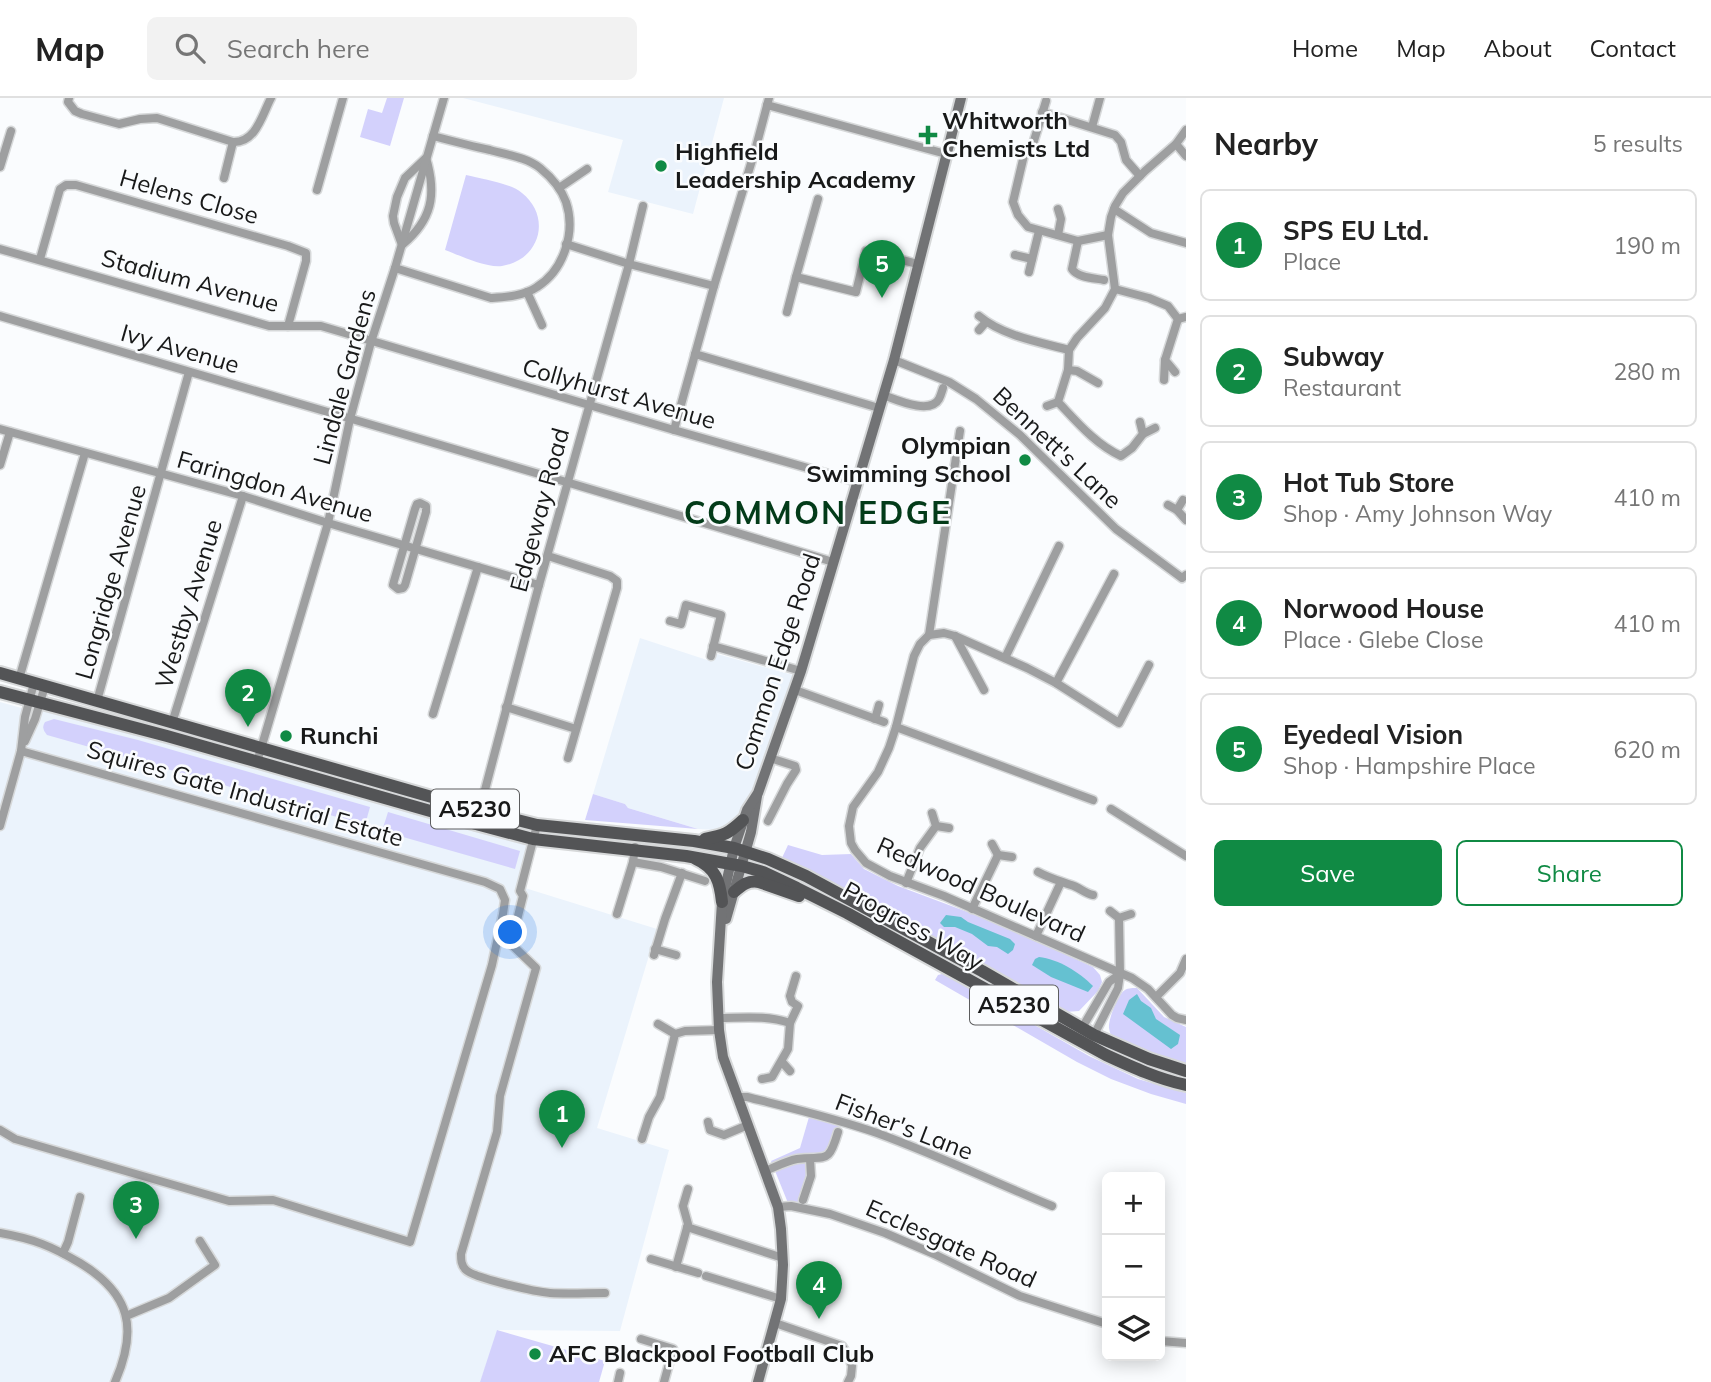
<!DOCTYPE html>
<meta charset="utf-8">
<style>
:root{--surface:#fff;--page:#f2f2f2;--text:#222;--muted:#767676;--line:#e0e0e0;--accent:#108a44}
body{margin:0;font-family:Mulish,sans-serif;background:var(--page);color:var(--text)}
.controls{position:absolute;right:21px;bottom:21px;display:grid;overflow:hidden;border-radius:10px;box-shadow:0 4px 18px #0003}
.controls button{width:63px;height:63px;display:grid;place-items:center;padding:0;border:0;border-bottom:2px solid var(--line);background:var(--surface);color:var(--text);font:35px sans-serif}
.you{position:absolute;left:511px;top:835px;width:24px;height:24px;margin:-18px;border:5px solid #fff;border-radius:50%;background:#1a73e8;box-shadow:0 0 0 10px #1a73e833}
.badge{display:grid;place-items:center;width:46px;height:46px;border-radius:50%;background:var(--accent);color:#fff;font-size:23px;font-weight:700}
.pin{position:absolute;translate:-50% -58px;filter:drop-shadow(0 2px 4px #0008)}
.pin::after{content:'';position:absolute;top:37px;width:24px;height:21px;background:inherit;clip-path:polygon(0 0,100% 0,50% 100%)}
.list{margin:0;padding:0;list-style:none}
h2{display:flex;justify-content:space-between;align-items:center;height:91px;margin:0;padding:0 28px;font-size:30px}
h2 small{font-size:23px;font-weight:400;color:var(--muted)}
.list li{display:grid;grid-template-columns:46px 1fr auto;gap:21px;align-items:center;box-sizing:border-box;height:112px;margin:0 14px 14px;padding:0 14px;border:2px solid var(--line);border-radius:10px}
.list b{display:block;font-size:26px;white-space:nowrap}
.list p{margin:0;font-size:23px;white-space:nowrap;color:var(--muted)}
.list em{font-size:23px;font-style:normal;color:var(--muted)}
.actions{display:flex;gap:14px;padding:21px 28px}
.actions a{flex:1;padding:16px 0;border:2px solid var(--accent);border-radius:10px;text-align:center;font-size:24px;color:var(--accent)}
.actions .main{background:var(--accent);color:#fff}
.icon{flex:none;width:38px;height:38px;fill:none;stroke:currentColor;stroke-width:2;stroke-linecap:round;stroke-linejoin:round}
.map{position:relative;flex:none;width:1186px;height:1284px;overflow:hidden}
header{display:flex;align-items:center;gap:42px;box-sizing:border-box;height:98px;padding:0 35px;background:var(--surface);border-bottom:2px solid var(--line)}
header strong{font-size:33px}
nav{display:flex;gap:38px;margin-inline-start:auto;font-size:24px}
.search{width:490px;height:63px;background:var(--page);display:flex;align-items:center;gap:18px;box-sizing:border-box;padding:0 24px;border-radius:10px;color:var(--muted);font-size:26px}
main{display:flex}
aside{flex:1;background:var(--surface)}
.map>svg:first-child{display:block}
.built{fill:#ebf3fc}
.green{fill:#d3d1fc}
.water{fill:#65c1d1}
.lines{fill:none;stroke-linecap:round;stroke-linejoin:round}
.minor-casing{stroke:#d6d8d9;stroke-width:11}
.secondary-casing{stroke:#d6d8d9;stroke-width:14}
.primary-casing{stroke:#d6d8d9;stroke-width:16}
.minor{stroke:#9e9fa0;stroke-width:8}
.secondary{stroke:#727375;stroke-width:10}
.primary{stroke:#535456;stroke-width:12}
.poi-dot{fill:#108a44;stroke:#fafcfe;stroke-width:2.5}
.labels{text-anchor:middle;stroke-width:5;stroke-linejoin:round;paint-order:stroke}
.shield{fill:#fafcfe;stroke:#5c5d5e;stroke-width:2}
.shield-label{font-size:23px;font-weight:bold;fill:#181919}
.poi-label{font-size:24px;font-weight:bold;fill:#181919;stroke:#fafcfe;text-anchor:start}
.street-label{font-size:24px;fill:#181919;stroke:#fafcfe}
.district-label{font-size:32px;font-weight:bold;letter-spacing:2px;fill:#033b19;stroke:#fafcfe}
</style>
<header>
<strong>Map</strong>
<div class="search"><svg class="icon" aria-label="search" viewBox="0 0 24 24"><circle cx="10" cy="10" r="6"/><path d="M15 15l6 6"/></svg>Search here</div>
<nav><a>Home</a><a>Map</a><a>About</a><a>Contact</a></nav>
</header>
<main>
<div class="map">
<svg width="1186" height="1284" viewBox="0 0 1186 1284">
<rect width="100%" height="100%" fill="#fafcfe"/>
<g class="built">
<polygon points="463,0 724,0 693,116 608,94 623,42"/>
<polygon points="640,540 707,562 711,562 717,556 793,577 754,689 736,719 727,727 717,732 698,731 628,710 625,706 593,696"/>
<polygon points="28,601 538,741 525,790 657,831 597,1030 669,1052 620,1233 498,1232 480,1284 0,1284 0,604 25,611"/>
</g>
<g class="green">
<polygon points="387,0 404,0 390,48 360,39 368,11 382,15"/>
<path d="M466,77C482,81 510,85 522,95C552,119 540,162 502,168C486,170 461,158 445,152Z"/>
<path d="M54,621L138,642L370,709L365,727L47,637C43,632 42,629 45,624Z"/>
<polygon points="593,696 625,706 628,710 698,731 585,722"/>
<polygon points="388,714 520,753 515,771 382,733"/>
<polygon points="788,747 822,757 851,756 864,771 898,788 997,825 1093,869 1100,877 1102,884 1098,893 1079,913 1065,914 781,762"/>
<polygon points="942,876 959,884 1089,958 1138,981 1186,995 1186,1006 1151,996 1111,981 1077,964 935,882 938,877"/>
<path d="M1137,890L1164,919L1186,929V967L1158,959L1114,941C1111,937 1110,936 1109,930C1108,922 1118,896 1125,892C1128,890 1134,890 1137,890Z"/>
<polygon points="809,1019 839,1028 831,1054 810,1061 811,1078 802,1107 788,1105 771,1063 800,1050"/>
<polygon points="497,1232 605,1263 599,1284 480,1284"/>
</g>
<g class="water">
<polygon points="946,817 961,819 968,824 1010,841 1015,846 1013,852 1008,856 997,849 988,848 972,836 955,829 944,829 940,825"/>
<path d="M1039,859C1058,861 1079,874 1093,888L1088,894L1051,879L1032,867L1035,861Z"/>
<polygon points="1137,896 1141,903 1151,910 1156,921 1180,937 1178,946 1171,951 1123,916 1129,902"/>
</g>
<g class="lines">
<defs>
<g id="minor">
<path d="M69,0L68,4L75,13L82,16L119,26L140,21L157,20L233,44C256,45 262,17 271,0"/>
<polyline points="767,7 946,56"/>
<polyline points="1042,14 1115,37 1121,44 1126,62 1140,78"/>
<polyline points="1092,29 1100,0"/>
<polyline points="1033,46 1046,3"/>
<polyline points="1176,46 1186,58"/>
<polyline points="1025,53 1013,104 1018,117 1028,129 1078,143 1108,137"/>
<path d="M426,60C437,97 432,122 402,147L394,125L393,118L397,99L405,80Z"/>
<polyline points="0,69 11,33"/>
<polyline points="224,80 233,44"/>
<polyline points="559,90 587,71"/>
<polyline points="317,92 343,0"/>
<polyline points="1058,111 1061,121 1058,137"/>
<polyline points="1114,111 1151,135 1186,145"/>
<path d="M1078,143L1072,171C1078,180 1094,180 1104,182"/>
<polyline points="566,146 629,166 714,188"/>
<polyline points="0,151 269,228 321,228 674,332 857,384"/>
<polyline points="1015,157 1032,161"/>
<polyline points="40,161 60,91 66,87 76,87 288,148 306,155 306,163 288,228"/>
<path d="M395,170L491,200C506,199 524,198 537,189C564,172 576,134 566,104C561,90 551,79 540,70C526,59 507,57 490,52C471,48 452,43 433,38"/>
<polyline points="1029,174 1039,133"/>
<polyline points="796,179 818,101"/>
<polyline points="1115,191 1149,200 1168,208 1178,221 1186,219"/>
<polyline points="527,194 542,227"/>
<polyline points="787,214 796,179 856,194 866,153 918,166"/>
<path d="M0,218C277,300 556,379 833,464"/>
<path d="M979,218C1003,238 1039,244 1069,252"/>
<polyline points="979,232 986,224"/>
<polyline points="695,256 879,310"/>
<polyline points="894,262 949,284 976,301 1020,337 1116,431 1182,480 1186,477"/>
<polyline points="1068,272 1077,273 1098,285"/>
<polyline points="1175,274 1165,262 1178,221"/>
<polyline points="1164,282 1165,262"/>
<path d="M883,297C897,302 930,317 939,301C941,297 942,293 943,290"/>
<polyline points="1047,308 1058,304"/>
<path d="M1140,324L1143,336L1132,350L1121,358C1096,347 1076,323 1058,304L1068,272L1069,252L1077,240L1105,210L1115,191L1108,137L1111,119L1115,108L1123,95L1145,73L1176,46L1186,32"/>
<polyline points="0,331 243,398 328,425 539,487"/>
<polyline points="674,332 714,188 756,49 769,0"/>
<polyline points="1143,336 1155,330"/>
<polyline points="0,367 10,334"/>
<polygon points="420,405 426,408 426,414 405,487 403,490 398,491 393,487 394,483 415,411 417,406"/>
<polyline points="1168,407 1177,412 1186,422"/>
<polyline points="1177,412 1183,402"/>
<polyline points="548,458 610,478 617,483 617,490 568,660"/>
<polyline points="670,523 681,526 686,507 721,517 711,558"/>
<polyline points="929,537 960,333"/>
<polyline points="955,538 984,592"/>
<polyline points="713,548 801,573"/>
<polyline points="1005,560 1059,448"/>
<polyline points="1149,567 1119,625 1056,585 1027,570 955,538 944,535 929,537 920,546 914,558 896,629 889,650 878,674 853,709 849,728 851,745 855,752 866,765 890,778 944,798 1132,880 1148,891 1172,917 1177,920 1186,922"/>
<polyline points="19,581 85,355"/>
<polyline points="1056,585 1114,476"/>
<polyline points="795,592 884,624"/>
<polyline points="97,603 189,274"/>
<polyline points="506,609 576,631"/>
<polyline points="433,616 478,469"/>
<polyline points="875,621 879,607"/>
<polyline points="172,625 243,398"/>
<polyline points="896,629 1093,702"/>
<polyline points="25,643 35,621 45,588"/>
<polyline points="257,664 328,425 350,321 371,244 395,170 444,0"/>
<polyline points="1111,711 1186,758"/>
<polyline points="768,723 787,686 796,672 795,668 770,660"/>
<polyline points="476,726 539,487 629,166 643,108"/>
<path d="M537,727L520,793L523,798L511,846L536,870L500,998L497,1034L461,1156C461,1162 461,1167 466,1172C474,1180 536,1194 550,1195C568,1196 587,1195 605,1195"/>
<polyline points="0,728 21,653 25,619 34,585"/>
<polyline points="936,728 949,730"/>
<polyline points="992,746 998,757"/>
<polyline points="633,764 661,769 705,783"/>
<path d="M1038,774C1049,780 1060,783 1071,787C1079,789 1084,795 1093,797"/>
<polyline points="906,785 920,750 936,728 932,715"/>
<polyline points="972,811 998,757 1012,759"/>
<polyline points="1110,813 1119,820"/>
<polyline points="617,816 633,764 635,749"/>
<polyline points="1036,838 1061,784"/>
<polyline points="655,851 676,857"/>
<polyline points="654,857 665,821 682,775"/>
<polyline points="1156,899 1180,875 1186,861"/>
<path d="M718,920C742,920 767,917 790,925"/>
<polyline points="658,926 675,936"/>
<polyline points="1082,930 1109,884 1120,876"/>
<polyline points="1094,937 1118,890 1120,876 1119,820 1131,816"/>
<polyline points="782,964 790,973"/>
<polyline points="762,981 772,979 788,951 790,925 798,908 792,904 790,898 796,878"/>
<path d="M738,999H747C791,1010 835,1020 877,1035C937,1057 994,1084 1052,1108"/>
<polyline points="708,1024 710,1032 724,1037 748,1027"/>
<polyline points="0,1032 15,1041 229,1103 273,1102 410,1144 492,867 503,816 505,802 500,791 485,784 21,653"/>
<polyline points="642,1041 649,1019 660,999 675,936 685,933 719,932"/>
<path d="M765,1073C775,1069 786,1063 797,1061C826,1057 828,1068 838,1034"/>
<polyline points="803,1102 811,1078 810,1061"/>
<polyline points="778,1109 791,1108 830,1116 885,1135 934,1156 1020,1198 1107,1226"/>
<polyline points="687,1129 783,1160"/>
<path d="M0,1135C34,1141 51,1148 80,1165C131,1196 138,1231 115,1284"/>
<polyline points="63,1155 68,1144 80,1099"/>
<polyline points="651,1161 698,1175"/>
<polyline points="676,1169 688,1126 683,1108 688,1091"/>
<polyline points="706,1178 781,1201"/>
<polyline points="126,1218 169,1200 215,1167 200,1143"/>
<polyline points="775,1225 842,1248 849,1259 852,1268 851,1278 848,1284"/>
<polyline points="641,1241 673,1251 664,1284"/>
<polyline points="1160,1243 1186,1245"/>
<polyline points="618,1284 620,1275"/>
</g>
<g id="secondary">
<polyline points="726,821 751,734 757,698"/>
<polyline points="758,1284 781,1201 783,1167 781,1131 778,1109 723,959 719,932 717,884 722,804 734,750 747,712 758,695 801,573 894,262 961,0"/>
</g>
<g id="primary">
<polyline points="0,575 470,710 537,727 694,743 734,750 768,761 806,778 982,873 1094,937 1149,961 1186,973"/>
<path d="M0,594L167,638L476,726L533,741L686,758L742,768L763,774L797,790L847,815L1106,957C1132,969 1158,981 1186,987"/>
<path d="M705,741C725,737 728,736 743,722"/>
<path d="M696,761C716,770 720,784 722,804"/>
<path d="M734,794C742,787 748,782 759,784L799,798"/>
</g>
</defs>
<use href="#minor" class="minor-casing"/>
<use href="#secondary" class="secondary-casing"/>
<use href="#primary" class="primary-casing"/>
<use href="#minor" class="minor"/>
<use href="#secondary" class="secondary"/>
<use href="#primary" class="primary"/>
</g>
<g class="poi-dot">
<path d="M924.5 26.5h7v7h7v7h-7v7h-7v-7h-7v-7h7z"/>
<circle cx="661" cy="68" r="7"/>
<circle cx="1025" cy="362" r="7"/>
<circle cx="286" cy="638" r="7"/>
<circle cx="535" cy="1256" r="7"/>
</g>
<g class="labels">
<g class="shield">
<rect x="431" y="691.5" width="88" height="39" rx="5"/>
<rect x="970" y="887.5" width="88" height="39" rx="5"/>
</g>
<g class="shield-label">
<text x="475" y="719">A5230</text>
<text x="1014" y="915">A5230</text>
</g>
<g class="poi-label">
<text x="942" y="31">Whitworth<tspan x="942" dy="28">Chemists Ltd</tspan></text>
<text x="675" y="62">Highfield<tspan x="675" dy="28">Leadership Academy</tspan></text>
<text x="1011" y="356" text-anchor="end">Olympian<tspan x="1011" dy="28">Swimming School</tspan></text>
<text x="300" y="646">Runchi</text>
<text x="549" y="1264">AFC Blackpool Football Club</text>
</g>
<g class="street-label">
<text transform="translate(189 99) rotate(16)" y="8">Helens Close</text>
<text transform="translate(190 183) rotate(15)" y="8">Stadium Avenue</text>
<text transform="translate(180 251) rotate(16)" y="8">Ivy Avenue</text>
<text transform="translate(345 279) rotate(-75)" y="8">Lindale Gardens</text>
<text transform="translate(619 296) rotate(16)" y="8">Collyhurst Avenue</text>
<text transform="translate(1057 350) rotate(43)" y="8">Bennett's Lane</text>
<text transform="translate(275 389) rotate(16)" y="8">Faringdon Avenue</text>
<text transform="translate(540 412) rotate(-75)" y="8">Edgeway Road</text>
<text transform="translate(111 484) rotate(-74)" y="8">Longridge Avenue</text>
<text transform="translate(189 506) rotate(-73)" y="8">Westby Avenue</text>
<text transform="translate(778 564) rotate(-72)" y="8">Common Edge Road</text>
<text transform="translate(245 696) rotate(16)" y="8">Squires Gate Industrial Estate</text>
<text transform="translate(981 792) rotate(24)" y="8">Redwood Boulevard</text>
<text transform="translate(913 828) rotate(29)" y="8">Progress Way</text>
<text transform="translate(904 1029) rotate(21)" y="8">Fisher's Lane</text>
<text transform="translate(951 1146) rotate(24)" y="8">Ecclesgate Road</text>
</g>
<g class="district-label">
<text x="818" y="426">COMMON EDGE</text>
</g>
</g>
</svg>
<div class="controls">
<button>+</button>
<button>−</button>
<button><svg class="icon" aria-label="layers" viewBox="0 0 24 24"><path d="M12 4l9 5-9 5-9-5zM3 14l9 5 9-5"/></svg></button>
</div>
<div class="you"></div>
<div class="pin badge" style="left:562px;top:1050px">1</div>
<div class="pin badge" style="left:248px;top:629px">2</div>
<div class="pin badge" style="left:136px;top:1141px">3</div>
<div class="pin badge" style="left:819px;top:1221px">4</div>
<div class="pin badge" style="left:882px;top:200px">5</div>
</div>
<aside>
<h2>Nearby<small>5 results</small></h2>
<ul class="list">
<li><span class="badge">1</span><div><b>SPS EU Ltd.</b><p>Place</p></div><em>190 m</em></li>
<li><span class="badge">2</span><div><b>Subway</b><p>Restaurant</p></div><em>280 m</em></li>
<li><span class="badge">3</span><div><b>Hot Tub Store</b><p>Shop · Amy Johnson Way</p></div><em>410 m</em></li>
<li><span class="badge">4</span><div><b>Norwood House</b><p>Place · Glebe Close</p></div><em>410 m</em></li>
<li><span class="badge">5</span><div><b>Eyedeal Vision</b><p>Shop · Hampshire Place</p></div><em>620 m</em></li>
</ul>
<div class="actions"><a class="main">Save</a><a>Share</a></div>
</aside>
</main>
